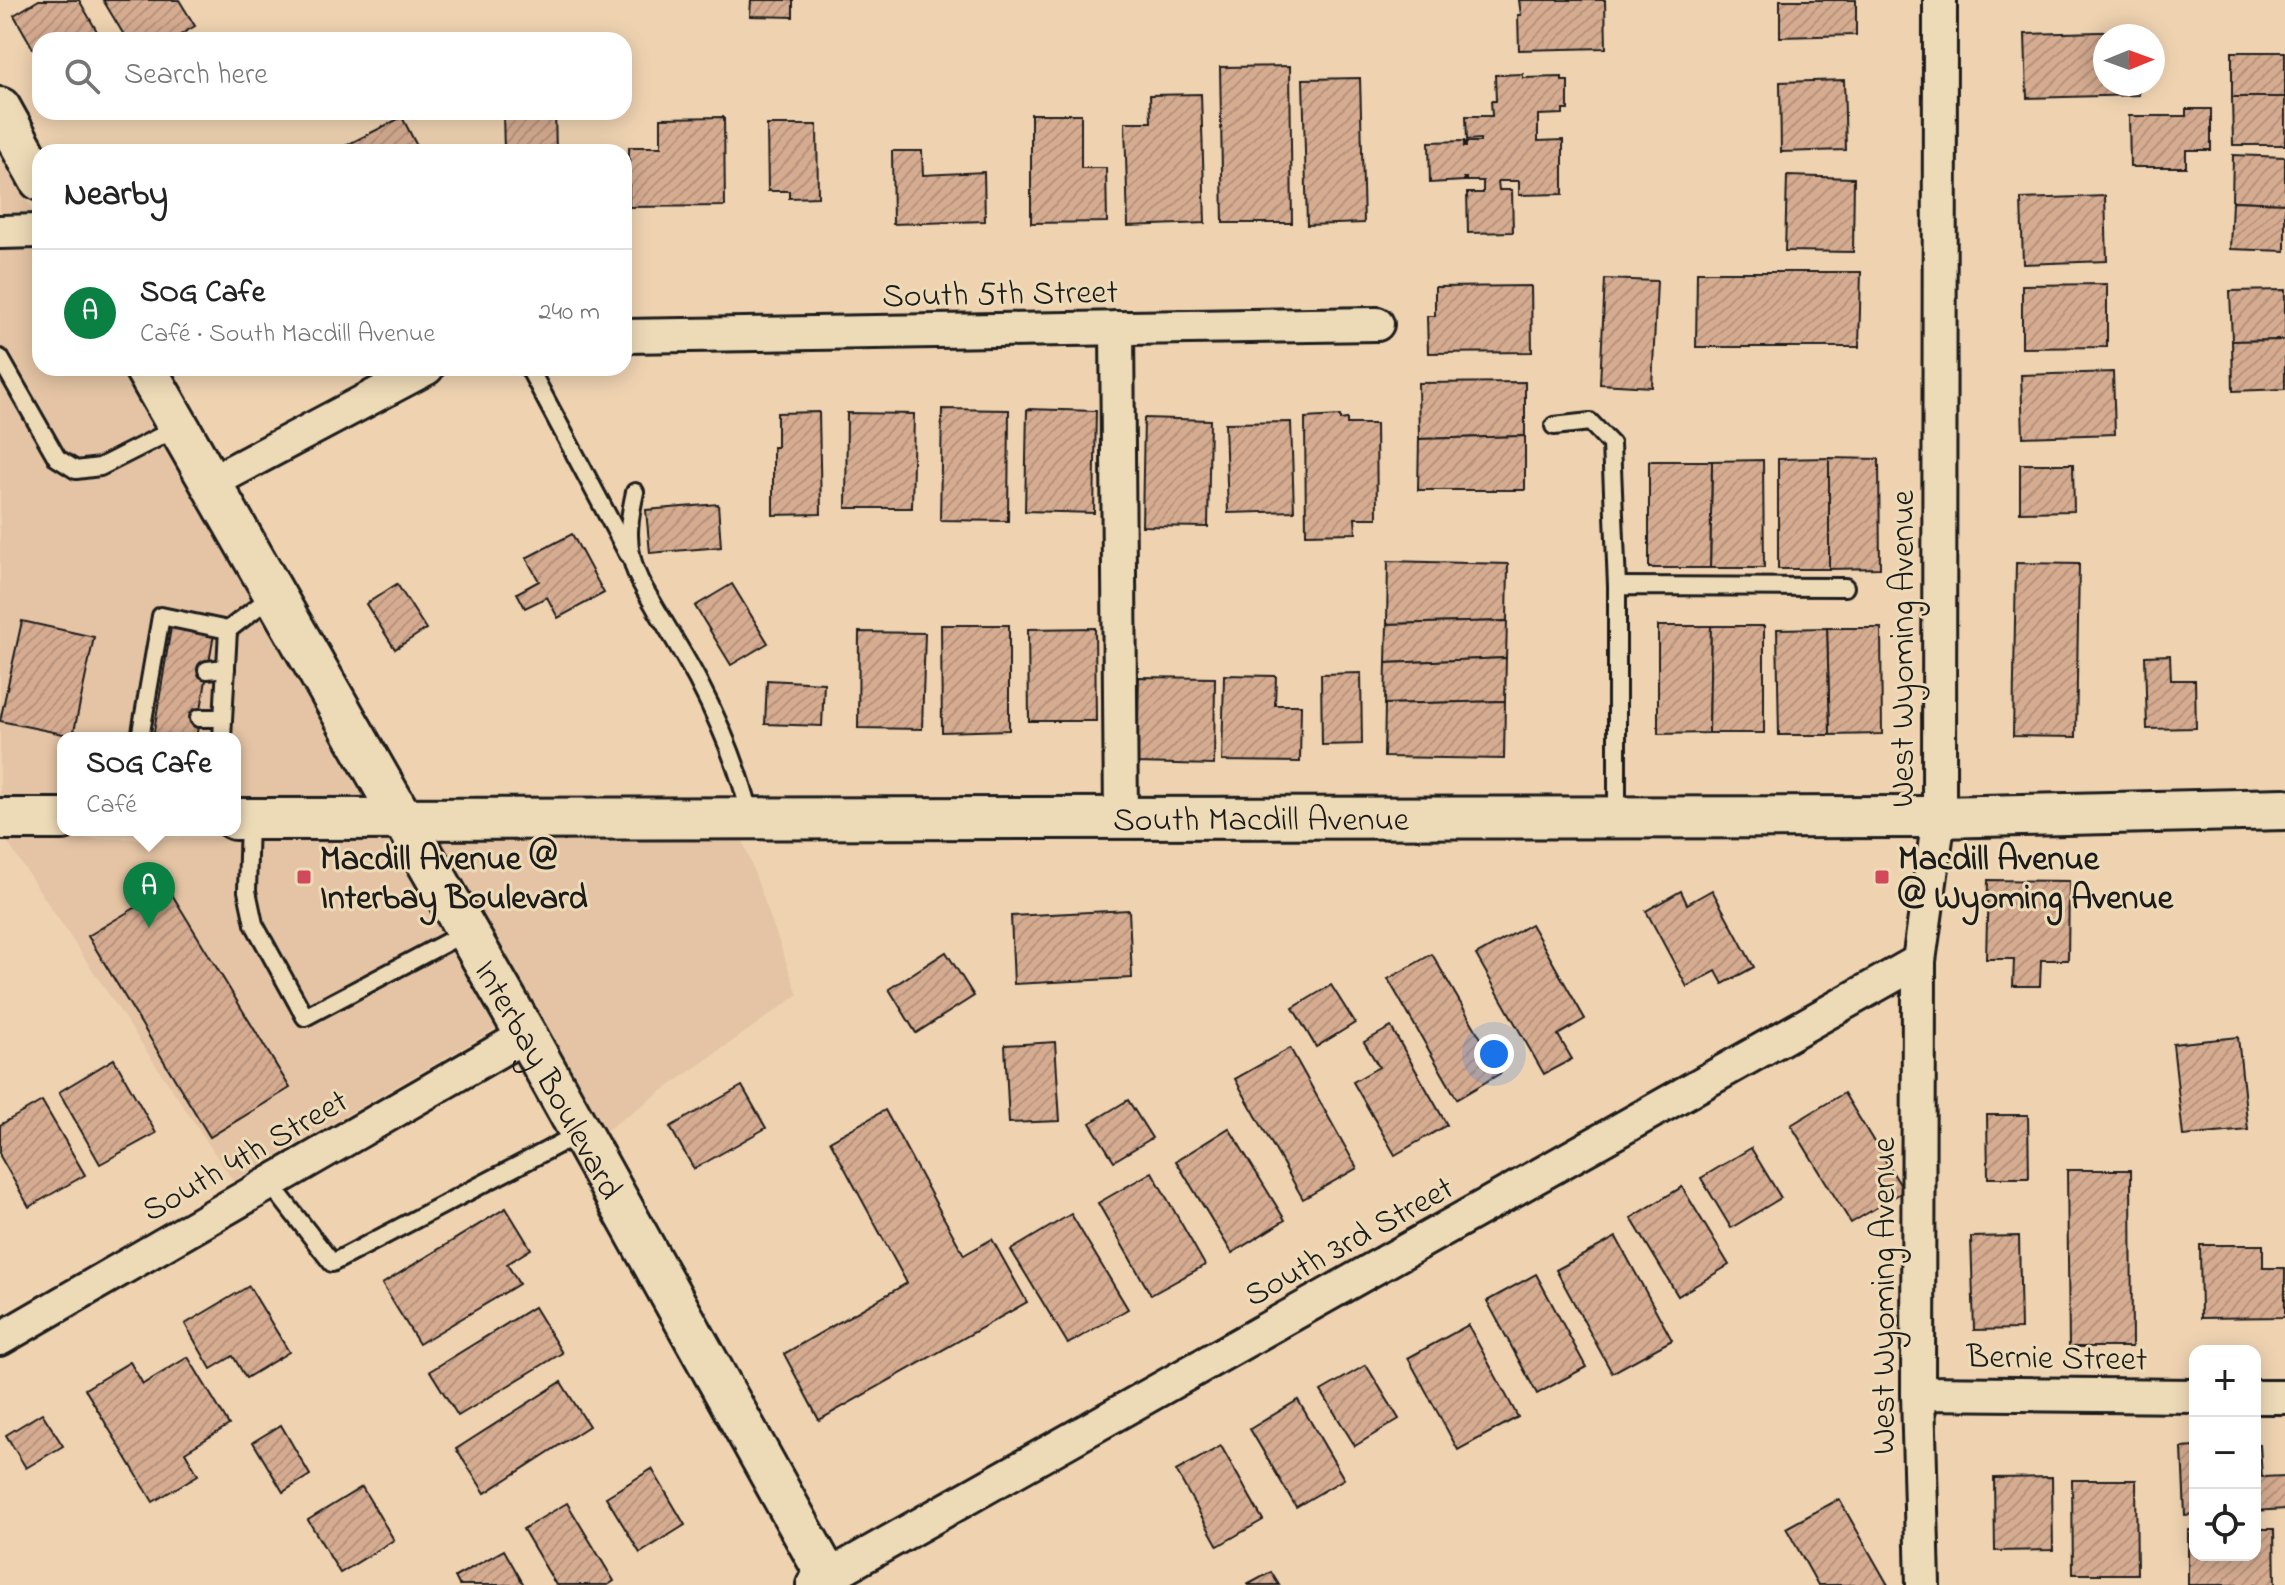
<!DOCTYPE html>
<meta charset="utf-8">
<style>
:root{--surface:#fff;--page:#f6f6f6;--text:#222;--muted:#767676;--line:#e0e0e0;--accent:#0b8043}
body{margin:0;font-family:"Indie Flower",sans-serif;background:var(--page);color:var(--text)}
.controls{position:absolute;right:24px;bottom:24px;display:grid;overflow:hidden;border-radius:16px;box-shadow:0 4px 20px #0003}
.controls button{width:72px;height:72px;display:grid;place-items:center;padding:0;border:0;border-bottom:2px solid var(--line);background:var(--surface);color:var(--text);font:40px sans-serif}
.compass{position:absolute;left:2093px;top:24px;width:72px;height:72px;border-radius:50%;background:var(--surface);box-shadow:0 4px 20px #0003;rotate:89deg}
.you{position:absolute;left:1494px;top:1054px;width:28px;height:28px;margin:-20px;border:6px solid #fff;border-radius:50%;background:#1a73e8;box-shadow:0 0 0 12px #1a73e833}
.badge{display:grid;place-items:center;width:52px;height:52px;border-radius:50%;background:var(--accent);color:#fff;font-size:26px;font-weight:700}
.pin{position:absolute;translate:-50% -66px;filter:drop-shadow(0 2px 4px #0008)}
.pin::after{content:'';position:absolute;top:42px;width:28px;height:24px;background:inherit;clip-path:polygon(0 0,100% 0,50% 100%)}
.popup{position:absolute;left:57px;top:732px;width:184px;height:104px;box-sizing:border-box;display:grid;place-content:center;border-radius:16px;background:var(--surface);filter:drop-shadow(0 2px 6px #0005);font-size:26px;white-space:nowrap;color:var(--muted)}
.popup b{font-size:30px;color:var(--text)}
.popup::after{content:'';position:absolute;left:50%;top:100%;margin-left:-16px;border:16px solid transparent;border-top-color:var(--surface)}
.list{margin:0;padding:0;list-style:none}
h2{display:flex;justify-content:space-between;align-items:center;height:104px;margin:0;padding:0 32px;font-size:34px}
h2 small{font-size:26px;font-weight:400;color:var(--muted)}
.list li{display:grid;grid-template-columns:52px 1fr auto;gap:24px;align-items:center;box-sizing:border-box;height:128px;padding:0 32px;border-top:2px solid var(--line)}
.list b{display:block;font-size:30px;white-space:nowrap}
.list p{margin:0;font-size:26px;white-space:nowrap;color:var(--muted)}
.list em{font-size:26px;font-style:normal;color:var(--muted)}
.icon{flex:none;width:44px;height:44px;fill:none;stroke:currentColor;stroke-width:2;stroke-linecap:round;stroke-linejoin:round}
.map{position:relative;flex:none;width:2285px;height:1585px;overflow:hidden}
.search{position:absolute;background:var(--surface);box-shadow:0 4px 20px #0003;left:32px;top:32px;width:600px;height:88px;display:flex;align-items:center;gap:20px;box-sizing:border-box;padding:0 28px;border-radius:24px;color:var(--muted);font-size:30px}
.panel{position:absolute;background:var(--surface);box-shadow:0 4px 20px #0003;left:32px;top:144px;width:600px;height:232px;border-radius:24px}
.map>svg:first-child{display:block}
.built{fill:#e4c4a4}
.building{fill:url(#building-hatch);stroke:#1c1c1c;stroke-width:2}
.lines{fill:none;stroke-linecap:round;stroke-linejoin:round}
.service-casing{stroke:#1c1c1c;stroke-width:22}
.minor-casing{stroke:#1c1c1c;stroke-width:38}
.tertiary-casing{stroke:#1c1c1c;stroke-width:46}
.service{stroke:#eddab7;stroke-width:16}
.minor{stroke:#eddab7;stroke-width:32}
.tertiary{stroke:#eddab7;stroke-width:40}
.poi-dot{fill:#d1495b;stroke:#eddab7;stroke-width:3}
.labels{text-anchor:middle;stroke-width:6;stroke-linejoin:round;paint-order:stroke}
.street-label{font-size:34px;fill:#1c1c1c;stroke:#eddab7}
.poi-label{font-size:34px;font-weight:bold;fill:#1c1c1c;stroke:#eddab7;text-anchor:start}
</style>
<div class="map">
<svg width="2285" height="1585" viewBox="0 0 2285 1585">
<defs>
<pattern id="building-hatch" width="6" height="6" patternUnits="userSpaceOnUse" patternTransform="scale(2)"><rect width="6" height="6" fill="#d6ac91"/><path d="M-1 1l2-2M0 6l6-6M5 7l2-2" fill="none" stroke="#b7937c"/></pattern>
</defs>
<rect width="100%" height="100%" fill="#efd3b1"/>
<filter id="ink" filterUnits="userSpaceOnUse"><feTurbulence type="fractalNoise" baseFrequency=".0125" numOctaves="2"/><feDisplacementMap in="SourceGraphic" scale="16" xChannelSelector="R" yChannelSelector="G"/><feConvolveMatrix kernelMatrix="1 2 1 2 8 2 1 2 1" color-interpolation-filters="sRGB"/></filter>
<g filter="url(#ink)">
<g class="built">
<polygon points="0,153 33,212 0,212"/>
<polygon points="0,251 40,251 40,368 121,368 181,477 364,799 235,799 235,738 63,738 63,799 0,799"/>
<polygon points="387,838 497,1028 233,1181 5,839"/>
<polygon points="437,838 742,838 798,995 604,1132 554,1042 556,1040"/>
</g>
<g class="building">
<polygon points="39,0 79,0 102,40 40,40 40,61 14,15"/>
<polygon points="103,0 179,0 195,26 172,40 127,40"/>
<polygon points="751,0 793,0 793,17 750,16"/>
<polygon points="1519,0 1605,0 1606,48 1519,50 1518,15 1521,15"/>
<polygon points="1780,0 1856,0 1856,35 1780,37"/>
<polygon points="2137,31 2138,36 2105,36 2105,84 2139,84 2139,95 2027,98 2025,34"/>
<rect x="2232" y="52" width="53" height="45"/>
<polygon points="1290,66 1292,223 1223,223 1220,67"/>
<polygon points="1523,74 1523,78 1562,77 1562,81 1568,81 1568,110 1563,110 1563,114 1538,115 1538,141 1563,140 1563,194 1519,195 1519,181 1498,181 1499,190 1512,190 1513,232 1468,233 1467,193 1483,193 1483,181 1466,181 1466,178 1464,178 1464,181 1430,183 1429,142 1464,141 1464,147 1466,147 1466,142 1480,142 1480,139 1467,140 1466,116 1492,116 1491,101 1496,101 1495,75"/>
<polygon points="1360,78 1364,223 1307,225 1303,79"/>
<polygon points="1844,80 1846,150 1781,152 1780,82"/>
<polygon points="1201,94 1205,223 1128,226 1125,122 1151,122 1150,95"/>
<polygon points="2232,97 2285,97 2285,145 2233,145"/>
<polygon points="2186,109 2211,109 2211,150 2186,150 2186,167 2130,167 2129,116 2186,116"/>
<polygon points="503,112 555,112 556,152 504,152"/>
<polygon points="1031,114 1081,114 1081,168 1106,168 1107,222 1031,223"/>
<polygon points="402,117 420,152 340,152 339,149"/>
<polygon points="724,117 725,206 629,207 629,147 661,147 661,118"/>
<polygon points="767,125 817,125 818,197 789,198 789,191 768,191"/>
<polygon points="892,151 922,151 923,175 984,172 985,221 893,224"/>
<polygon points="2233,155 2285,157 2285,203 2232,201"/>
<polygon points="1787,176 1854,178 1853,252 1785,251"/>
<polygon points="2105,196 2107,261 2023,264 2021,199"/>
<polygon points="2232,201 2285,203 2285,251 2230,249"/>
<polygon points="1697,272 1861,272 1859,347 1696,347"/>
<polygon points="1605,279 1657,281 1652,387 1600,384"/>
<polygon points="2107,284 2107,347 2022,348 2022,285"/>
<polygon points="1531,286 1532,352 1428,353 1427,316 1435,316 1435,287"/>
<polygon points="2285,290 2285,340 2232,341 2230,291"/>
<polygon points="2285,340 2285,389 2233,391 2232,341"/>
<polygon points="2113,372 2115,434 2023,437 2021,375"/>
<polygon points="1525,382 1525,436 1419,439 1418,383"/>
<polygon points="942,409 1009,410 1008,521 940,520"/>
<polygon points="1027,409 1096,411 1094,513 1025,511"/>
<polygon points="819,412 821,514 773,515 773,447 777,447 777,413"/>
<polygon points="847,413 914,414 912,508 846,508"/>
<polygon points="1340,416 1340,420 1347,419 1347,424 1376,424 1377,518 1355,518 1356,533 1306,534 1305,418"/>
<polygon points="1144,418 1210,420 1208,527 1142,526"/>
<polygon points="1291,422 1294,511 1228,513 1225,423"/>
<polygon points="1525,436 1525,490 1418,490 1419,439"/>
<polygon points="1829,458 1879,459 1880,568 1829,569"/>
<polygon points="1829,458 1829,569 1778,569 1778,459"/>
<polygon points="1763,460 1764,568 1710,568 1712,461"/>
<polygon points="1649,461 1712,461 1710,568 1649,568"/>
<polygon points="2020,464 2073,464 2074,511 2020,512"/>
<polygon points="718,504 721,547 650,553 646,510"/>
<polygon points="572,534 604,593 558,618 547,597 525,608 517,593 539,581 526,558"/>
<polygon points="1388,561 1508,564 1507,621 1387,624"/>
<polygon points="2016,563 2079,564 2076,737 2013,736"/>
<polygon points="397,584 426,629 395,649 366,604"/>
<polygon points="732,584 768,643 731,665 695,606"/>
<polygon points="22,621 94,637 73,736 0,721"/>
<polygon points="1507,621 1506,658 1386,663 1387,624"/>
<polygon points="941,625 1009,625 1009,730 942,732"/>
<polygon points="1658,626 1711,626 1709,733 1658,734"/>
<polygon points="1711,626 1764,626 1764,733 1709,733"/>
<polygon points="171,627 214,634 196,738 153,738"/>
<polygon points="1095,628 1096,721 1029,721 1028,629"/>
<polygon points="1827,628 1881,628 1882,734 1830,735"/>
<polygon points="1827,628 1830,735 1779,735 1777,629"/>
<polygon points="859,632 925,633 922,729 858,728"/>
<polygon points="2170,655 2171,680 2195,680 2196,728 2147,729 2145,656"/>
<polygon points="1506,658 1505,701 1385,704 1386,663"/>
<polygon points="1361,673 1362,744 1322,745 1321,674"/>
<polygon points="1224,675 1276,676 1275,705 1301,705 1300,762 1222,761"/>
<polygon points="1139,677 1215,678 1214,765 1137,763"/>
<polygon points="767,680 824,683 822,726 765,724"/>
<polygon points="1505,701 1504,759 1384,757 1385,704"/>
<polygon points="1988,880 2069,881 2068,960 2041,960 2040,986 2013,986 2014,959 1986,959"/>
<polygon points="168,888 290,1088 210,1137 88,936"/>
<polygon points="1712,890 1754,967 1723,984 1716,971 1687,987 1646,911 1681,891 1687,904"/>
<polygon points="1129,910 1132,978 1014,984 1011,916"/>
<polygon points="1531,924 1585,1019 1558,1035 1572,1059 1544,1074 1476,955"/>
<polygon points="946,952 974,996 916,1033 889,989"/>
<polygon points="1432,954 1501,1073 1457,1099 1388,979"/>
<polygon points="1331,985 1355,1023 1316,1047 1293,1008"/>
<polygon points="1391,1027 1447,1125 1395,1155 1353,1082 1379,1067 1364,1042"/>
<polygon points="2238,1037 2248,1130 2183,1136 2173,1044"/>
<polygon points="1055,1042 1060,1121 1009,1123 1005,1045"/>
<polygon points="1290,1048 1357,1168 1303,1199 1235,1079"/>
<polygon points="114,1059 156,1133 100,1164 59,1092"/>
<polygon points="742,1086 766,1128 694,1169 670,1127"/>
<polygon points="1844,1093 1904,1191 1851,1223 1791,1125"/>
<polygon points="1128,1100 1152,1138 1114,1161 1090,1123"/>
<polygon points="42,1101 85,1175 29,1207 0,1156 0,1125"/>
<polygon points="885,1110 964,1255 992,1239 1027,1302 819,1420 784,1354 907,1283 830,1141"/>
<polygon points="1987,1115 2028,1115 2029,1178 1988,1178"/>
<polygon points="1229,1128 1285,1220 1232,1253 1176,1161"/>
<polygon points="1751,1148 1781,1198 1731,1228 1701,1178"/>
<polygon points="2067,1170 2131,1170 2132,1347 2069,1347"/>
<polygon points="1152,1172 1205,1265 1151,1295 1098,1203"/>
<polygon points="1682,1187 1729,1265 1678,1296 1631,1218"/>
<polygon points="506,1208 531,1249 507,1264 519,1284 419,1344 382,1284"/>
<polygon points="1071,1214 1128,1309 1068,1344 1011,1250"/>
<polygon points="2019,1236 2021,1329 1974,1330 1971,1237"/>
<polygon points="1616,1237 1672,1340 1612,1373 1556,1270"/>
<polygon points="2200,1245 2263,1245 2263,1268 2285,1268 2285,1317 2201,1318"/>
<polygon points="1536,1274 1586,1367 1537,1394 1487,1301"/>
<polygon points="249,1286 289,1352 246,1378 233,1356 211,1369 185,1324"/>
<polygon points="534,1307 562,1353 458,1416 430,1371"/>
<polygon points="1468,1325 1518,1417 1458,1450 1408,1358"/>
<polygon points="188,1357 229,1425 185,1452 198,1475 153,1502 85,1389 130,1362 143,1384"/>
<polygon points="1366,1365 1399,1419 1355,1446 1321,1391"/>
<polygon points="561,1382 589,1426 485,1493 456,1449"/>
<polygon points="1298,1400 1344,1479 1296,1507 1250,1429"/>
<polygon points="42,1413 63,1446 26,1468 6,1435"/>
<polygon points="281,1425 310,1475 283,1492 253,1442"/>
<polygon points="2255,1444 2260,1444 2262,1477 2285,1476 2285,1509 2255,1511"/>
<polygon points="1221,1446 1263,1520 1218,1546 1176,1471"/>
<polygon points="2195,1447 2195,1514 2185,1515 2182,1448"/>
<polygon points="652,1469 685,1525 640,1553 606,1497"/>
<polygon points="2052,1477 2053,1550 1995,1551 1994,1478"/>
<polygon points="2072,1480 2136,1480 2137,1574 2073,1574"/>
<polygon points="362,1487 394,1540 340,1573 308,1520"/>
<polygon points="1839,1499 1888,1585 1818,1585 1786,1528"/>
<polygon points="567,1503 614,1581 608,1585 556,1585 523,1529"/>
<polygon points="2255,1529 2274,1529 2275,1585 2188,1585 2188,1530 2195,1530 2195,1555 2255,1555"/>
<polygon points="504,1550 524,1585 459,1585 455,1577"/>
<polygon points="1271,1572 1279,1585 1247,1585"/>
</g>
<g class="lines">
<defs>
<g id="service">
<polyline points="0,358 57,458 76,470 100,467 179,427"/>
<polyline points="529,368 628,554"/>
<polyline points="1554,426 1590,422 1611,444 1617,586"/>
<path d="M635,492C630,515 626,536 632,559C636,578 647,593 656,609C670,632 684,655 697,679C720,723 739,768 751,817"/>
<polyline points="207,670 226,668"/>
<polyline points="199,718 223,718"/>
<polyline points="140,738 161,616 228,630 273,595"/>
<polyline points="222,738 228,630"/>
<polyline points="1617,817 1617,586 1845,587"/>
<polyline points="249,820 247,891 254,924 305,1017 466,932"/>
<polyline points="270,1183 332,1263 580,1133"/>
</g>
<g id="minor">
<polyline points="0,232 40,231"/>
<polyline points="1117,328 1121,818"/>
<polyline points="624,336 1377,324"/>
<polyline points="210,483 427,368"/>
<polyline points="0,1339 526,1035"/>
<polyline points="1918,1393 2195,1396"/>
<polyline points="2255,1397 2285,1397"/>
<polyline points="813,1585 1919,961"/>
<polyline points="1923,1585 1918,1393 1919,961 1939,817 1940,0"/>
</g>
<g id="tertiary">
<polyline points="0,108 40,180"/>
<path id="s1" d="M145,368L526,1035L832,1585"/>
<polyline points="0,819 63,819"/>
<path id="s2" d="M235,819L1939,817L2285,809"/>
</g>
</defs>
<use href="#service" class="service-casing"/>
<use href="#minor" class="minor-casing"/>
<use href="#tertiary" class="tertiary-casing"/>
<use href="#service" class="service"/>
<use href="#minor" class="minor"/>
<use href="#tertiary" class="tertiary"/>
</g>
</g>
<g class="poi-dot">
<rect x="296" y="869" width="16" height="16" rx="4"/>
<rect x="1874" y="869" width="16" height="16" rx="4"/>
</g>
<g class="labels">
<g class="street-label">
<text transform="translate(1000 292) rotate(-1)" y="12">South 5th Street</text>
<text transform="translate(1901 649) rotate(-90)" y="12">West Wyoming Avenue</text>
<text dy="12" stroke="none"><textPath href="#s2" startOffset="1026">South Macdill Avenue</textPath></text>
<text dy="12" stroke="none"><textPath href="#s1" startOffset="818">Interbay Boulevard</textPath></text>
<text transform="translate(244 1154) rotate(-30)" y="12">South 4th Street</text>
<text transform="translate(1348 1240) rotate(-29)" y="12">South 3rd Street</text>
<text transform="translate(1882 1296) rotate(-90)" y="12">West Wyoming Avenue</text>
<text transform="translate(2057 1356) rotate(1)" y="12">Bernie Street</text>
</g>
<g class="poi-label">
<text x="320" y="869">Macdill Avenue @<tspan x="320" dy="39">Interbay Boulevard</tspan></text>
<text x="1898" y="869">Macdill Avenue<tspan x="1898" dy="39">@ Wyoming Avenue</tspan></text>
</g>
</g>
</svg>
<div class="controls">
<button>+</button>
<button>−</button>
<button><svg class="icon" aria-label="locate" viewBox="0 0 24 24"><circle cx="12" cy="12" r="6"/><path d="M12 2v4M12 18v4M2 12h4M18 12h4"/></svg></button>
</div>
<svg class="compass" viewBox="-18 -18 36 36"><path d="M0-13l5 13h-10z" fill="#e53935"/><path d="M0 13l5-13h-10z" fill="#767676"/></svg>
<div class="you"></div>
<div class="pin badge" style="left:149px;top:928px">A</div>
<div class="popup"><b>SOG Cafe</b>Café</div>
<div class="search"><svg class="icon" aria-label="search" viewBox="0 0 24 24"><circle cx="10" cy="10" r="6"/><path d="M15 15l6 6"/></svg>Search here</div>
<section class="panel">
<h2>Nearby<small></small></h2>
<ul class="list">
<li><span class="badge">A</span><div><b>SOG Cafe</b><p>Café · South Macdill Avenue</p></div><em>240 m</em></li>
</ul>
</section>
</div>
